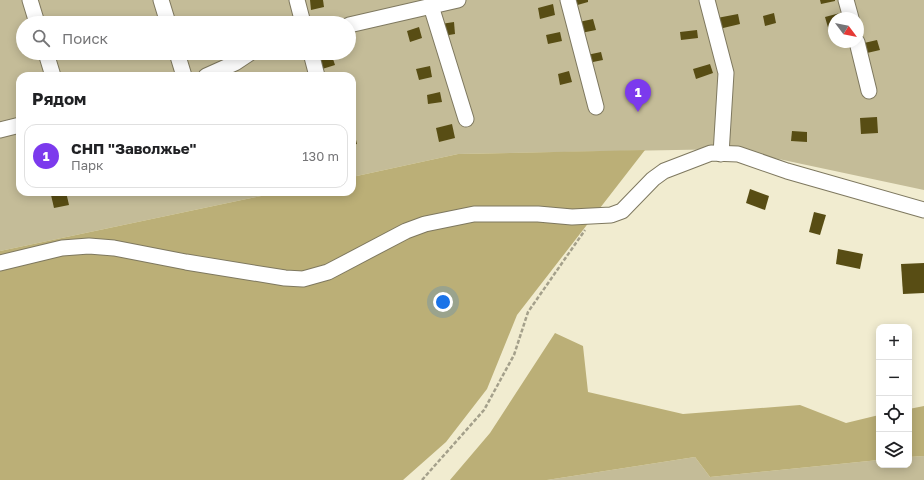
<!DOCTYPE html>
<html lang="ru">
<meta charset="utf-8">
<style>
:root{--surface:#fff;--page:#f6f6f6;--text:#202124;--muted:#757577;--line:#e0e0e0;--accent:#7c3aed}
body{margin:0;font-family:"Golos Text",sans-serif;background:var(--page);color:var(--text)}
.controls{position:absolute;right:12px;bottom:12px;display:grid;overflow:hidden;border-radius:8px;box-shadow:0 2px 10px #0003}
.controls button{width:36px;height:36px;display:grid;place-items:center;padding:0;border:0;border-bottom:1px solid var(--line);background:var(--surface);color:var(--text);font:20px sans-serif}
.compass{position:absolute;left:828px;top:12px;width:36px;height:36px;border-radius:50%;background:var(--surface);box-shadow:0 2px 10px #0003;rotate:122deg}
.you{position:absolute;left:443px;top:302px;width:14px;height:14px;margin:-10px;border:3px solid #fff;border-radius:50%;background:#1a73e8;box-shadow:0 0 0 6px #1a73e833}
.badge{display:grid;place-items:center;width:26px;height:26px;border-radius:50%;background:var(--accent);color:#fff;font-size:13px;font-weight:700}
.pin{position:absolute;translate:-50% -33px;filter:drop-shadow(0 1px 2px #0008)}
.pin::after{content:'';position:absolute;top:21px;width:14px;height:12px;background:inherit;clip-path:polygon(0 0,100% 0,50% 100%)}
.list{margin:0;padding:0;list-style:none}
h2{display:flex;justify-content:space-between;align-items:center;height:52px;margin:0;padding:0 16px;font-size:17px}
h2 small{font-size:13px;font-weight:400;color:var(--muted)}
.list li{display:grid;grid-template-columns:26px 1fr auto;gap:12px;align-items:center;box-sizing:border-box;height:64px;margin:0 8px 8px;padding:0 8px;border:1px solid var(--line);border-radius:12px}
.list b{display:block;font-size:15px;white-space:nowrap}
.list p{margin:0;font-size:13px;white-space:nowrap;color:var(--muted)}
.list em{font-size:13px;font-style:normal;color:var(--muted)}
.icon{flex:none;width:22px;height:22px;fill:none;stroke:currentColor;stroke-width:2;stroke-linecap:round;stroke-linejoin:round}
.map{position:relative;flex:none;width:924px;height:480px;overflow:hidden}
.search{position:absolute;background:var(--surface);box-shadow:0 2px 10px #0003;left:16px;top:16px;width:340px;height:44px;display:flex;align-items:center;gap:10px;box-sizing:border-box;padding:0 14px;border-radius:22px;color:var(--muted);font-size:15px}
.panel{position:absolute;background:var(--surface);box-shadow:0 2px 10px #0003;left:16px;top:72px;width:340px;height:124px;border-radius:12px}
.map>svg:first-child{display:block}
.green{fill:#c4bc98;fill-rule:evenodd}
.forest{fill:#bbaf77}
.building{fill:#584d14}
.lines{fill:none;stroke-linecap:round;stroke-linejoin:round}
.minor-casing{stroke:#7e785f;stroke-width:17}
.path{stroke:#a4a08b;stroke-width:2.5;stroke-dasharray:4 2;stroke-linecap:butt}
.minor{stroke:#fff;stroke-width:15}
</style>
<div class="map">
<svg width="924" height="480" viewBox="0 0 924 480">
<rect width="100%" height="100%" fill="#f1ecd0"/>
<g class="green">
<path d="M0,0H924V190L732,149L458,154L352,177V76H20V192H280L0,251ZM834,18H858V42H834ZM23,23H349V53H23Z"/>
<polygon points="924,456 924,480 547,480 695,457 710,477 879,460 879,465 909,465 909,457"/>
</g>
<g class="forest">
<polygon points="645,150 517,315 487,389 446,442 403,480 0,480 0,251 280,192 352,192 352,177 458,154"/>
<polygon points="555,333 583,346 588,392 683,414 800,405 846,423 879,415 879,460 710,477 695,457 547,480 450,480 490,433"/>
<polygon points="924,406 924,456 909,457 909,409"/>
</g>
<g class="building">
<polygon points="310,0 323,0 324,7 311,10"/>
<polygon points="573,0 588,0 588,2 574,6"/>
<polygon points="820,0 835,0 835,1 821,4"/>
<polygon points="553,4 555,15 540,19 538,8"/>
<polygon points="774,13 776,23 765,26 763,16"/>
<polygon points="840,13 841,18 834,18 834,30 829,31 825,17"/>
<polygon points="738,14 740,24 719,29 717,18"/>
<polygon points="593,19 596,30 581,33 579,22"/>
<polygon points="454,22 455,34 443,36 441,24"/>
<polygon points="419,27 422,38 410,42 407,31"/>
<polygon points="697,30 698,38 681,40 680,32"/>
<polygon points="560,32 562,41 548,44 546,35"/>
<polygon points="877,40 880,50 867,53 864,43"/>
<polygon points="601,52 603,60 588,63 587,55"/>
<polygon points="331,53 335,65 319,70 315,57"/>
<polygon points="710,64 713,73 696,79 693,69"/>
<polygon points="430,66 432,77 419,80 416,69"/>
<polygon points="569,71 572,82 560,85 558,74"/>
<polygon points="440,92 442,102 428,104 427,95"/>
<polygon points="877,117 878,133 861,134 860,118"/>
<polygon points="452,124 455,138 439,142 436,128"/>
<polygon points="792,131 807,132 807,142 791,141"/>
<polygon points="354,132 357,144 352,145 352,133"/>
<polygon points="750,189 769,196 765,210 746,203"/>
<polygon points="66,192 69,205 54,208 51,195"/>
<polygon points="814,212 826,215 820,235 809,232"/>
<polygon points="838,249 863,254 860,269 836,264"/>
<polygon points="924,263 924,293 903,294 901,264"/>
</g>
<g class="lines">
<defs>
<g id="minor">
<polyline points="30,0 37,23"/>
<polyline points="161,0 168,23"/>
<polyline points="297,0 303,23"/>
<polyline points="568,0 596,107"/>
<polyline points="707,0 726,73 721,154"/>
<polyline points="846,0 851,18"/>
<polyline points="431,6 466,119"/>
<polyline points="349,25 458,0"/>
<polyline points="857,42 869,91"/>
<polyline points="46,53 53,76"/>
<polyline points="177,53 184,76"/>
<polyline points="311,53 317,76"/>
<polyline points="206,76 235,63 250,53"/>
<polyline points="0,130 20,125"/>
<polyline points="0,263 62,248 89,246 114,248 186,262 285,278 303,279 328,272 406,231 425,224 474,214 538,214 572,217 611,215 622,211 653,179 664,171 711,153 738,154 787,171 924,210"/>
</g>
</defs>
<use href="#minor" class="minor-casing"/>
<polyline class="path" points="422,480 484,410 514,355 528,312 585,230"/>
<use href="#minor" class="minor"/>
</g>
</svg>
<div class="controls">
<button>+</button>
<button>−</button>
<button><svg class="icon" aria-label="locate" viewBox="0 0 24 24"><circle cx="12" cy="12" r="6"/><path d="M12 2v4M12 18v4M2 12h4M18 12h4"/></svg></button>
<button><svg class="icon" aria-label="layers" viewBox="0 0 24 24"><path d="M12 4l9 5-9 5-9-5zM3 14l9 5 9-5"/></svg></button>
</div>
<svg class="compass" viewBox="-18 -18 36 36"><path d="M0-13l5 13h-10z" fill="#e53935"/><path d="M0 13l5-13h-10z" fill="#757577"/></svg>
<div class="you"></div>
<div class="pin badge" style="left:638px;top:112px">1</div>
<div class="search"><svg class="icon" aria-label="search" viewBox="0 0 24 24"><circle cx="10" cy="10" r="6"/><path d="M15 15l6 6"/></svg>Поиск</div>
<section class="panel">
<h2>Рядом<small></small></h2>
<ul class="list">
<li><span class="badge">1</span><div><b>СНП &quot;Заволжье&quot;</b><p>Парк</p></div><em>130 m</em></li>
</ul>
</section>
</div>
